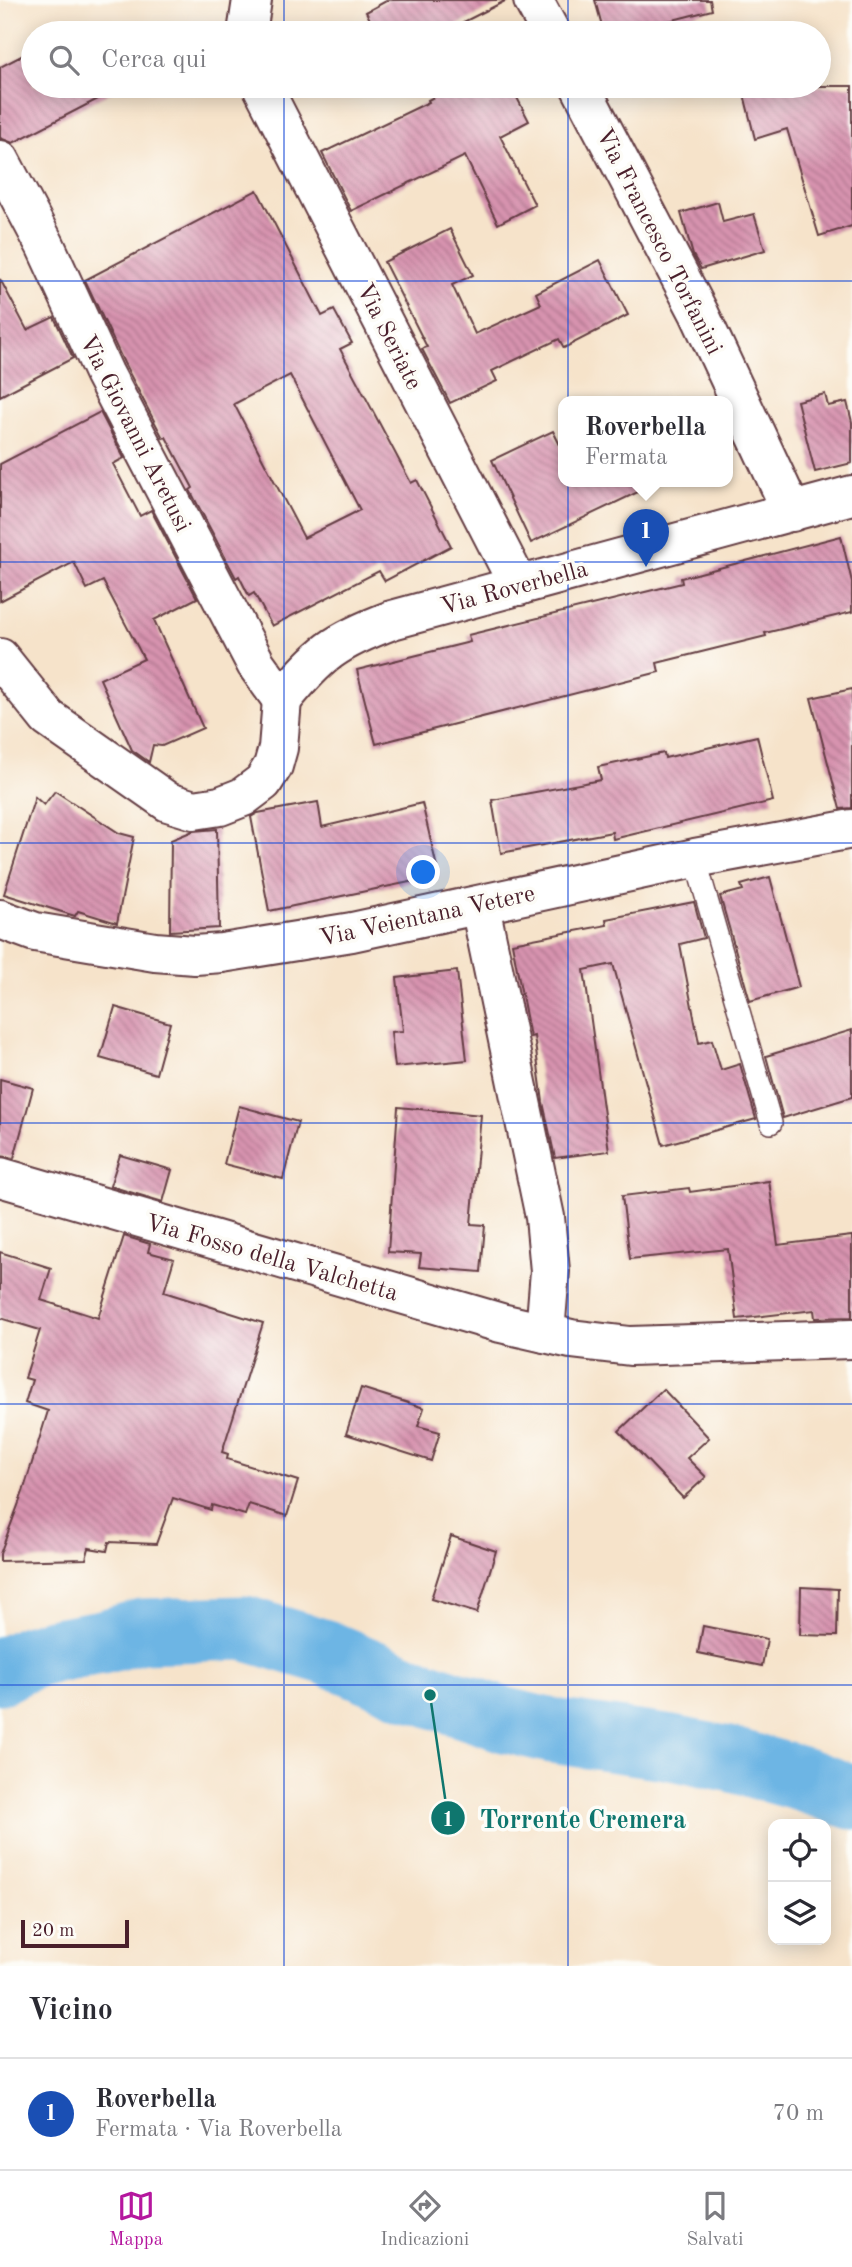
<!DOCTYPE html>
<html lang="it">
<meta charset="utf-8">
<style>
:root{--surface:#fff;--page:#f2f2f3;--text:#2b2b33;--muted:#7c7c81;--line:#e1e1e2;--accent:#b5179e}
body{margin:0;font-family:"Old Standard TT",serif;background:var(--page);color:var(--text)}
.controls{position:absolute;right:21px;bottom:21px;display:grid;overflow:hidden;border-radius:14px;box-shadow:0 4px 18px #0003}
.controls button{width:63px;height:63px;display:grid;place-items:center;padding:0;border:0;border-bottom:2px solid var(--line);background:var(--surface);color:var(--text);font:35px sans-serif}
.scale{position:absolute;left:21px;bottom:18px;width:108px;box-sizing:border-box;padding-left:7px;border:4px solid #4a1f2b;border-top:0;font-size:19px;line-height:24px;white-space:nowrap;color:#4a1f2b;-webkit-text-stroke:5px #fdfcf7;paint-order:stroke}
.you{position:absolute;left:424px;top:873px;width:24px;height:24px;margin:-18px;border:5px solid #fff;border-radius:50%;background:#1a73e8;box-shadow:0 0 0 10px #1a73e833}
.badge{display:grid;place-items:center;width:46px;height:46px;border-radius:50%;background:var(--accent);color:#fff;font-size:23px;font-weight:700}
.pin{position:absolute;translate:-50% -58px;filter:drop-shadow(0 2px 4px #0008)}
.pin::after{content:'';position:absolute;top:37px;width:24px;height:21px;background:inherit;clip-path:polygon(0 0,100% 0,50% 100%)}
.popup{position:absolute;left:558px;top:396px;width:175px;height:91px;box-sizing:border-box;display:grid;place-content:center;border-radius:14px;background:var(--surface);filter:drop-shadow(0 2px 5px #0005);font-size:23px;white-space:nowrap;color:var(--muted)}
.popup b{font-size:26px;color:var(--text)}
.popup::after{content:'';position:absolute;left:50%;top:100%;margin-left:-14px;border:14px solid transparent;border-top-color:var(--surface)}
.list{margin:0;padding:0;list-style:none}
h2{display:flex;justify-content:space-between;align-items:center;height:91px;margin:0;padding:0 28px;font-size:30px}
h2 small{font-size:23px;font-weight:400;color:var(--muted)}
.list li{display:grid;grid-template-columns:46px 1fr auto;gap:21px;align-items:center;box-sizing:border-box;height:112px;padding:0 28px;border-top:2px solid var(--line)}
.list b{display:block;font-size:26px;white-space:nowrap}
.list p{margin:0;font-size:23px;white-space:nowrap;color:var(--muted)}
.list em{font-size:23px;font-style:normal;color:var(--muted)}
.icon{flex:none;width:38px;height:38px;fill:none;stroke:currentColor;stroke-width:2;stroke-linecap:round;stroke-linejoin:round}
.map{position:relative;flex:none;width:852px;height:1966px;overflow:hidden}
.search{position:absolute;background:var(--surface);box-shadow:0 4px 18px #0003;left:21px;right:21px;top:21px;height:77px;display:flex;align-items:center;gap:18px;box-sizing:border-box;padding:0 24px;border-radius:38px;color:var(--muted);font-size:26px}
.sheet{height:203px;background:var(--surface)}
nav{display:flex;justify-content:space-around;align-items:center;box-sizing:border-box;height:98px;border-top:2px solid var(--line);background:var(--surface);font-size:19px;color:var(--muted)}
nav a{display:grid;justify-items:center;gap:4px}
nav .on{color:var(--accent)}
.map>svg:first-child{display:block}
.lines{fill:none;stroke-linecap:round;stroke-linejoin:round}
.river{stroke:#6db5e4;stroke-width:65}
.building{fill:url(#building-back-hatch);fill-rule:evenodd}
.service-casing{stroke:#643c43;stroke-width:24}
.minor-casing{stroke:#643c43;stroke-width:42}
.service{stroke:#fff;stroke-width:21}
.minor{stroke:#fff;stroke-width:38}
.grid{fill:none;stroke:#1d4ed8;stroke-width:2;stroke-opacity:0.55}
.labels{text-anchor:middle;stroke-width:7;stroke-linejoin:round;paint-order:stroke}
.street-label{font-size:24px;fill:#4a1f2b;stroke:#fdfcf7}
.leader{fill:none;stroke:#0f766e;stroke-width:2.5}
.callout-dot{fill:#0f766e;stroke:#fdfcf7;stroke-width:2.5}
.mark-label{font-size:21px;text-anchor:middle;font-weight:bold;fill:#fff}
.callout-label{font-size:26px;text-anchor:middle;font-weight:bold;fill:#0f766e;stroke:#fdfcf7;stroke-width:7;stroke-linejoin:round;paint-order:stroke}
</style>
<div class="map">
<svg width="852" height="1966" viewBox="0 0 852 1966">
<defs>
<pattern id="building-back-hatch" width="6" height="6" patternUnits="userSpaceOnUse" patternTransform="scale(1.75)"><rect width="6" height="6" fill="#d793af"/><path d="M-1 5l2 2M0 0l6 6M5-1l2 2" fill="none" stroke="#b0778f"/></pattern>
</defs>
<rect width="100%" height="100%" fill="#fdfcf7"/>
<filter id="ink" filterUnits="userSpaceOnUse"><feTurbulence type="fractalNoise" baseFrequency=".0143" numOctaves="2"/><feDisplacementMap in="SourceGraphic" scale="14" xChannelSelector="R" yChannelSelector="G"/><feConvolveMatrix kernelMatrix="1 2 1 2 8 2 1 2 1" color-interpolation-filters="sRGB"/></filter>
<filter id="wash" filterUnits="userSpaceOnUse"><feTurbulence type="fractalNoise" baseFrequency=".00686" numOctaves="4" result="noise"/><feDisplacementMap in="SourceGraphic" scale="28" xChannelSelector="R" yChannelSelector="G"/><feGaussianBlur stdDeviation="1.57" result="paint"/><feColorMatrix in="noise" values="0 0 0 0 0 0 0 0 0 0 0 0 0 0 0 0 0 1.4 0 .05"/><feComposite in="paint" operator="in"/></filter>
<g filter="url(#wash)">
<rect width="100%" height="100%" fill="#f6e3ca"/>
<g class="lines">
<polyline class="river" points="0,1672 28,1658 55,1650 102,1642 142,1631 244,1628 325,1652 405,1686 505,1720 552,1731 666,1747 729,1759 801,1779 852,1797"/>
</g>
<g id="blocks">
<g class="building">
<polygon points="388,0 507,0 442,33 377,33 366,12"/>
<polygon points="595,0 710,0 712,10 622,33 604,33"/>
<polygon points="33,50 33,86 123,86 13,143 0,138 0,67"/>
<polygon points="455,86 511,86 529,121 500,136 535,205 498,224 465,156 351,211 322,153 429,102 428,100"/>
<polygon points="742,86 852,86 852,226 819,236 787,129 755,139"/>
<path d="M257,190L322,316L334,310L352,343L340,349L411,483L417,480L451,546L385,581L379,571L272,626L254,593L249,596L239,576L236,578L190,490L193,488L166,437L163,438L124,363L85,280ZM290,375L360,510L304,538L234,404Z"/>
<polygon points="718,202 723,222 754,214 765,250 701,269 693,255 681,213"/>
<polygon points="450,229 473,275 452,285 475,334 541,304 536,293 600,260 628,315 564,348 559,339 492,371 497,381 450,403 422,349 427,347 384,262"/>
<polygon points="0,279 27,330 54,317 73,358 0,396"/>
<polygon points="825,394 828,406 847,402 852,422 852,463 815,472 797,401"/>
<polygon points="100,412 124,458 113,464 140,516 151,510 197,598 154,620 203,728 162,746 153,745 149,762 132,750 100,679 144,659 103,581 87,589 74,562 0,601 0,464"/>
<polygon points="553,431 564,453 564,481 661,481 531,543 492,460"/>
<polygon points="841,536 852,582 852,612 765,633 766,636 657,663 659,672 376,744 357,670 470,642 468,635 682,583 681,578"/>
<polygon points="852,689 852,808 840,809 811,698"/>
<polygon points="757,736 773,801 613,839 612,832 501,853 492,800 601,780 598,767 664,753 665,758"/>
<polygon points="55,791 119,833 134,837 117,923 78,911 75,916 4,894 35,797 44,805"/>
<polygon points="318,802 322,827 422,803 439,876 269,911 251,817 258,813"/>
<polygon points="217,829 219,928 170,931 171,840 193,831"/>
<polygon points="770,877 799,987 750,1001 720,896 743,890 741,885"/>
<polygon points="694,902 704,938 680,944 699,1043 712,1040 721,1070 740,1064 756,1119 663,1145 613,964 584,970 609,1151 555,1158 543,1102 534,1036 530,1037 512,943 607,925 606,919"/>
<polygon points="457,971 467,1060 395,1067 391,1032 403,1031 397,978"/>
<polygon points="115,1007 170,1023 156,1074 100,1058"/>
<polygon points="852,1030 852,1097 783,1118 766,1056"/>
<polygon points="0,1079 33,1088 14,1158 0,1156"/>
<polygon points="239,1106 298,1122 283,1179 224,1164"/>
<polygon points="398,1107 481,1115 471,1224 485,1225 481,1272 419,1267 421,1254 388,1252"/>
<polygon points="120,1155 172,1170 163,1202 110,1186"/>
<polygon points="769,1181 778,1245 852,1236 852,1317 815,1318 814,1310 737,1319 728,1249 630,1259 622,1196 689,1188 690,1192"/>
<polygon points="124,1236 150,1244 148,1252 174,1259 164,1292 263,1323 222,1452 228,1454 227,1459 298,1481 287,1516 249,1504 245,1515 212,1505 211,1510 173,1498 156,1544 109,1542 107,1551 89,1548 86,1559 0,1561 0,1554 23,1492 48,1411 25,1403 32,1380 25,1378 40,1330 0,1318 0,1252 51,1268 41,1300 98,1318"/>
<polygon points="361,1388 424,1408 418,1426 440,1432 431,1461 346,1434"/>
<polygon points="663,1389 709,1438 687,1458 706,1477 683,1498 619,1431"/>
<polygon points="451,1536 496,1551 477,1613 431,1599"/>
<polygon points="801,1587 838,1589 837,1636 800,1635"/>
<polygon points="703,1626 767,1639 762,1666 698,1653"/>
</g>
</g>
</g>
<g filter="url(#ink)">
<use href="#blocks" fill-opacity="0" stroke="#643c43" stroke-width="2"/>
<g class="lines">
<defs>
<polyline id="service" points="695,858 771,1123"/>
<g id="minor">
<polyline points="533,0 551,33"/>
<polyline points="247,33 252,0"/>
<polyline points="262,86 519,586"/>
<polyline points="580,86 699,313 792,512"/>
<polyline points="0,160 45,245 104,373 256,664 282,700"/>
<polyline points="0,658 48,718 168,802 194,810 220,806 243,797 263,782 273,766 278,748 282,700"/>
<path d="M282,700C320,653 336,641 392,620L852,495"/>
<polyline points="480,906 545,1217 550,1271 545,1333"/>
<polyline points="0,919 35,932 155,952 195,955 222,953 352,932 695,858 852,829"/>
<polyline points="0,1177 501,1323 571,1339 630,1346 852,1339"/>
</g>
</defs>
<use href="#service" class="service-casing"/>
<use href="#minor" class="minor-casing"/>
<use href="#service" class="service"/>
<use href="#minor" class="minor"/>
</g>
</g>
<path class="grid" d="M284,0V33M568,0V33M284,86V1966M568,86V1966M0,281H852M0,562H852M0,843H852M0,1123H852M0,1404H852M0,1685H852"/>
<g class="labels">
<g class="street-label">
<text transform="translate(660 241) rotate(63)" y="8">Via Francesco Torfanini</text>
<text transform="translate(390 336) rotate(63)" y="8">Via Seriate</text>
<text transform="translate(136 433) rotate(63)" y="8">Via Giovanni Aretusi</text>
<text transform="translate(514 587) rotate(-15)" y="8">Via Roverbella</text>
<text transform="translate(427 915) rotate(-12)" y="8">Via Veientana Vetere</text>
<text transform="translate(272 1257) rotate(16)" y="8">Via Fosso della Valchetta</text>
</g>
</g>
<path class="leader" d="M430 1695L448 1818"/>
<g class="callout-dot">
<circle cx="430" cy="1695" r="7"/>
<circle cx="448" cy="1818" r="18"/>
</g>
<g class="mark-label">
<text x="448" y="1826">1</text>
</g>
<g class="callout-label">
<text x="583" y="1828">Torrente Cremera</text>
</g>
</svg>
<div class="controls">
<button><svg class="icon" aria-label="locate" viewBox="0 0 24 24"><circle cx="12" cy="12" r="6"/><path d="M12 2v4M12 18v4M2 12h4M18 12h4"/></svg></button>
<button><svg class="icon" aria-label="layers" viewBox="0 0 24 24"><path d="M12 4l9 5-9 5-9-5zM3 14l9 5 9-5"/></svg></button>
</div>
<div class="scale">20 m</div>
<div class="you"></div>
<div class="pin badge" style="left:646px;top:567px;background:#1a4fb4">1</div>
<div class="popup"><b>Roverbella</b>Fermata</div>
<div class="search"><svg class="icon" aria-label="search" viewBox="0 0 24 24"><circle cx="10" cy="10" r="6"/><path d="M15 15l6 6"/></svg>Cerca qui</div>
</div>
<section class="sheet">
<h2>Vicino<small></small></h2>
<ul class="list">
<li><span class="badge" style="background:#1a4fb4">1</span><div><b>Roverbella</b><p>Fermata · Via Roverbella</p></div><em>70 m</em></li>
</ul>
</section>
<nav>
<a class="on"><svg class="icon" aria-label="map" viewBox="0 0 24 24"><path d="M3 6l6-2 6 2 6-2v14l-6 2-6-2-6 2zM9 4v14M15 6v14"/></svg>Mappa</a>
<a><svg class="icon" aria-label="directions" viewBox="0 0 24 24"><path d="M12 3l9 9-9 9-9-9zM9 14v-3h6M13 9l2 2-2 2"/></svg>Indicazioni</a>
<a><svg class="icon" aria-label="saved" viewBox="0 0 24 24"><path d="M7 4h10v16l-5-4-5 4z"/></svg>Salvati</a>
</nav>
